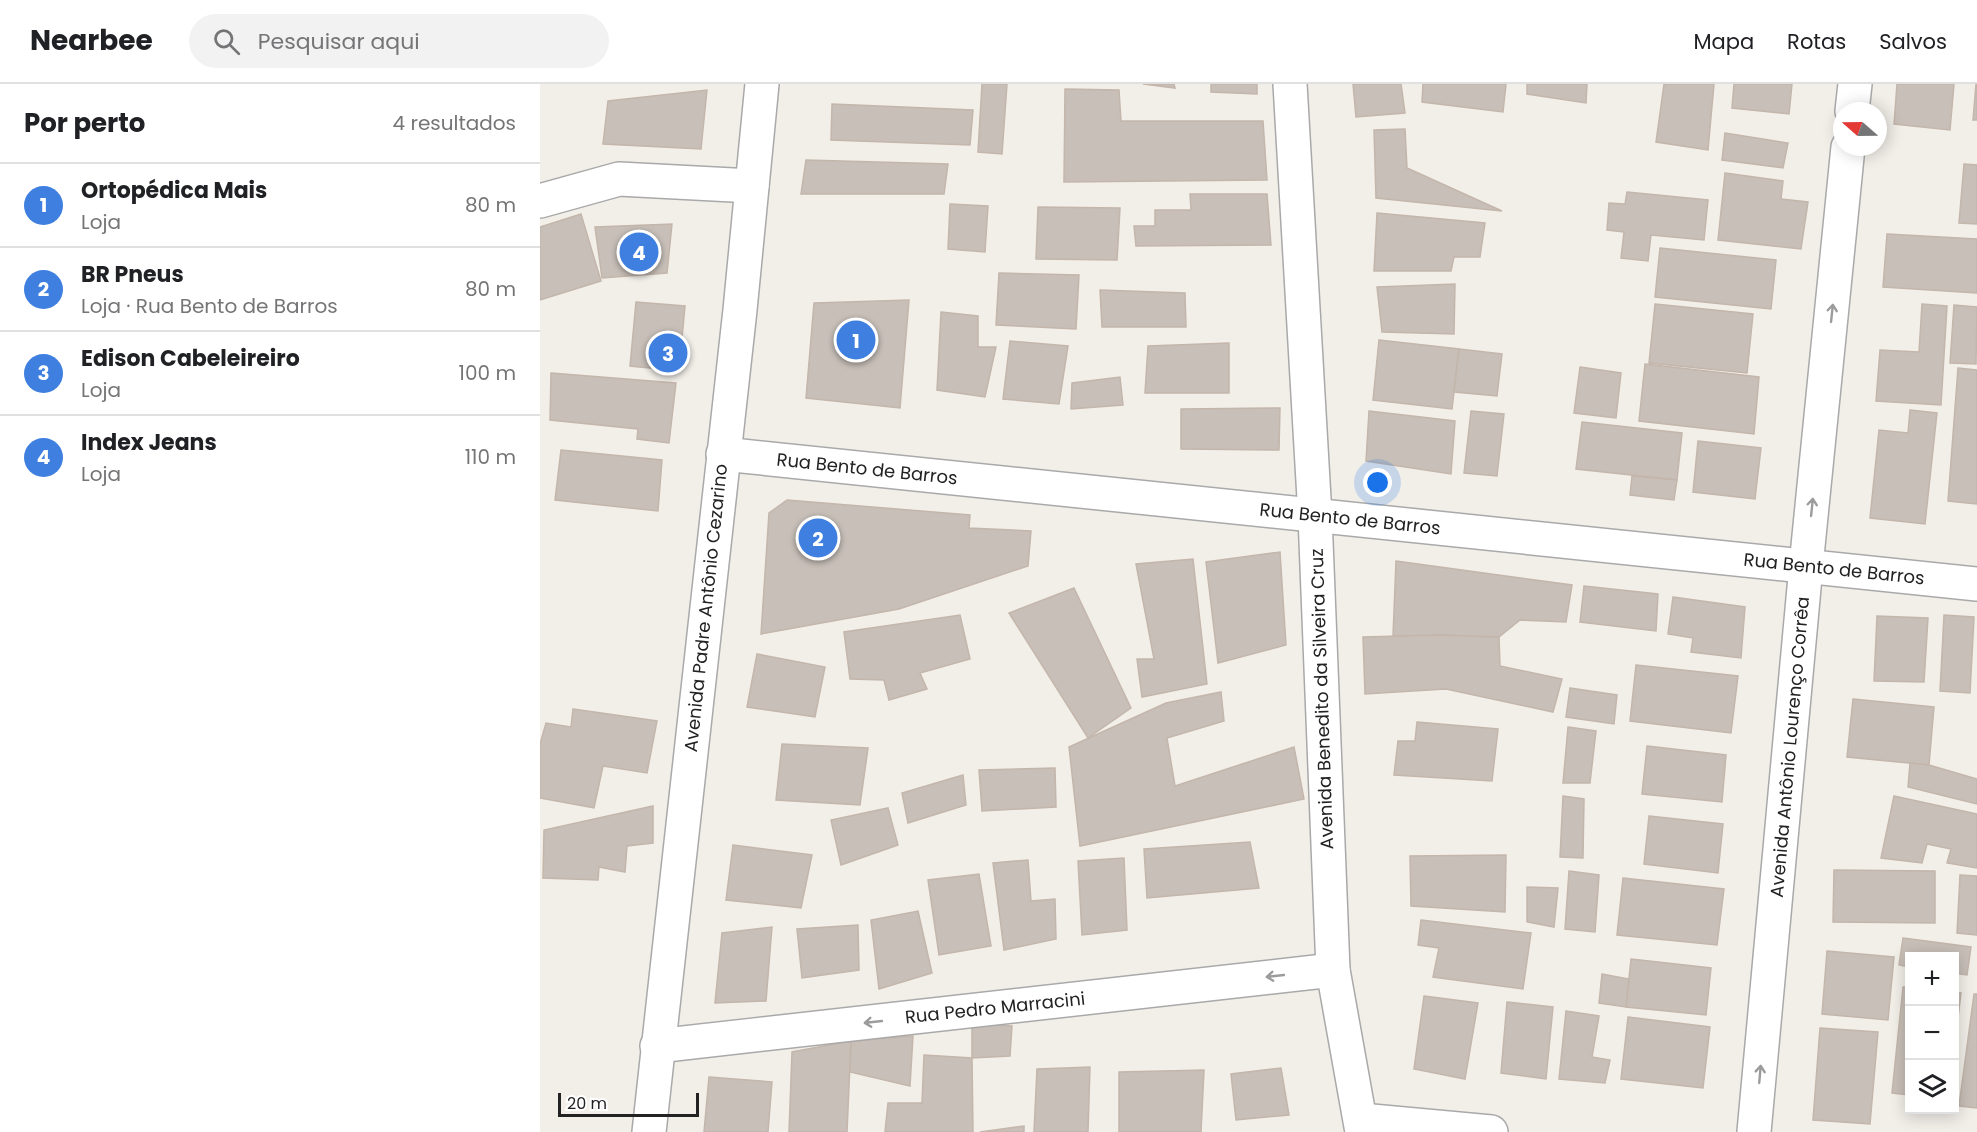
<!DOCTYPE html>
<html lang="pt">
<meta charset="utf-8">
<style>
:root{--surface:#fff;--page:#f2f2f2;--text:#202124;--muted:#757577;--line:#e0e0e0;--accent:#111827}
body{margin:0;font-family:Poppins,sans-serif;background:var(--page);color:var(--text)}
.controls{position:absolute;right:18px;bottom:18px;display:grid;overflow:hidden;border-radius:0px;box-shadow:0 3px 15px #0003}
.controls button{width:54px;height:54px;display:grid;place-items:center;padding:0;border:0;border-bottom:2px solid var(--line);background:var(--surface);color:var(--text);font:30px sans-serif}
.compass{position:absolute;left:1293px;top:18px;width:54px;height:54px;border-radius:50%;background:var(--surface);box-shadow:0 3px 15px #0003;rotate:290deg}
.scale{position:absolute;left:18px;bottom:15px;width:141px;box-sizing:border-box;padding-left:6px;border:3px solid #222;border-top:0;font-size:16px;line-height:21px;white-space:nowrap;color:#222;-webkit-text-stroke:4px #fff;paint-order:stroke}
.you{position:absolute;left:838px;top:399px;width:21px;height:21px;margin:-15px;border:4px solid #fff;border-radius:50%;background:#1a73e8;box-shadow:0 0 0 9px #1a73e833}
.badge{display:grid;place-items:center;width:39px;height:39px;border-radius:50%;background:var(--accent);color:#fff;font-size:20px;font-weight:700}
.pin{position:absolute;translate:-50% -50%;border:3px solid #fff;box-shadow:0 2px 6px #0006}
.list{margin:0;padding:0;list-style:none}
h2{display:flex;justify-content:space-between;align-items:center;height:78px;margin:0;padding:0 24px;font-size:26px}
h2 small{font-size:20px;font-weight:400;color:var(--muted)}
.list li{display:grid;grid-template-columns:39px 1fr auto;gap:18px;align-items:center;box-sizing:border-box;height:84px;padding:0 24px;border-top:2px solid var(--line)}
.list b{display:block;font-size:22px;white-space:nowrap}
.list p{margin:0;font-size:20px;white-space:nowrap;color:var(--muted)}
.list em{font-size:20px;font-style:normal;color:var(--muted)}
.icon{flex:none;width:33px;height:33px;fill:none;stroke:currentColor;stroke-width:2;stroke-linecap:round;stroke-linejoin:round}
.map{position:relative;flex:none;width:1437px;height:1048px;overflow:hidden}
header{display:flex;align-items:center;gap:36px;box-sizing:border-box;height:84px;padding:0 30px;background:var(--surface);border-bottom:2px solid var(--line)}
header strong{font-size:28px}
nav{display:flex;gap:33px;margin-inline-start:auto;font-size:21px}
.search{width:420px;height:54px;background:var(--page);display:flex;align-items:center;gap:15px;box-sizing:border-box;padding:0 21px;border-radius:33px;color:var(--muted);font-size:22px}
main{display:flex}
aside{flex:1;background:var(--surface)}
.map>svg:first-child{display:block}
.building{fill:#c7bfb8;stroke:#c4b6ab;stroke-width:1.5}
.lines{fill:none;stroke-linecap:round;stroke-linejoin:round}
.minor-casing{stroke:#a9a9a9;stroke-width:36}
.minor{stroke:#fff;stroke-width:33}
.oneway{stroke:#9c9c9c}
.labels{text-anchor:middle;stroke-width:5;stroke-linejoin:round;paint-order:stroke}
.street-label{font-size:18px;fill:#222;stroke:#fff}
</style>
<header>
<strong>Nearbee</strong>
<div class="search"><svg class="icon" aria-label="search" viewBox="0 0 24 24"><circle cx="10" cy="10" r="6"/><path d="M15 15l6 6"/></svg>Pesquisar aqui</div>
<nav><a>Mapa</a><a>Rotas</a><a>Salvos</a></nav>
</header>
<main>
<aside>
<h2>Por perto<small>4 resultados</small></h2>
<ul class="list">
<li><span class="badge" style="background:#3f7fe0">1</span><div><b>Ortopédica Mais</b><p>Loja</p></div><em>80 m</em></li>
<li><span class="badge" style="background:#3f7fe0">2</span><div><b>BR Pneus</b><p>Loja · Rua Bento de Barros</p></div><em>80 m</em></li>
<li><span class="badge" style="background:#3f7fe0">3</span><div><b>Edison Cabeleireiro</b><p>Loja</p></div><em>100 m</em></li>
<li><span class="badge" style="background:#3f7fe0">4</span><div><b>Index Jeans</b><p>Loja</p></div><em>110 m</em></li>
</ul>
</aside>
<div class="map">
<svg width="1437" height="1048" viewBox="0 0 1437 1048">
<rect width="100%" height="100%" fill="#f2efe9"/>
<g class="building">
<polygon points="442,0 467,0 462,70 438,68"/>
<polygon points="603,0 634,0 635,4"/>
<polygon points="671,0 717,0 717,10 671,8"/>
<polygon points="813,0 861,0 865,29 816,33"/>
<polygon points="883,0 966,0 963,28 882,18"/>
<polygon points="987,0 1047,0 1046,19 987,10"/>
<polygon points="1124,0 1174,0 1168,66 1116,58"/>
<polygon points="1194,0 1252,0 1249,30 1192,24"/>
<polygon points="1357,0 1414,0 1410,46 1354,40"/>
<polygon points="1436,0 1437,0 1437,36 1433,36"/>
<polygon points="525,5 579,6 581,37 723,37 727,96 524,98"/>
<polygon points="167,6 161,65 63,60 68,17"/>
<polygon points="292,20 433,26 430,61 291,56"/>
<polygon points="865,45 867,84 962,127 836,114 834,46"/>
<polygon points="1185,49 1248,59 1243,84 1182,76"/>
<polygon points="266,76 408,80 404,110 261,110"/>
<polygon points="1424,80 1437,81 1437,140 1419,139"/>
<polygon points="1185,89 1243,97 1241,115 1268,118 1261,165 1178,156"/>
<polygon points="1087,108 1168,116 1164,156 1111,151 1108,177 1081,174 1084,148 1067,146 1069,119 1085,120"/>
<polygon points="650,110 727,110 731,161 596,162 594,142 615,142 615,126 651,126"/>
<polygon points="410,120 448,122 445,168 408,165"/>
<polygon points="498,123 580,124 577,176 496,175"/>
<polygon points="837,129 945,139 940,173 914,173 911,187 834,187"/>
<polygon points="41,130 61,197 0,216 0,143"/>
<polygon points="132,140 127,189 62,194 55,143"/>
<polygon points="1347,150 1437,155 1437,209 1343,203"/>
<polygon points="1120,164 1236,176 1231,225 1115,213"/>
<polygon points="459,189 539,191 536,245 456,241"/>
<polygon points="915,200 914,250 842,248 837,203"/>
<polygon points="560,206 645,209 646,243 562,243"/>
<polygon points="369,216 360,324 266,314 274,219"/>
<polygon points="96,218 145,222 139,287 90,282"/>
<polygon points="1115,220 1213,230 1207,289 1109,279"/>
<polygon points="1382,220 1407,222 1401,321 1336,317 1340,266 1379,268"/>
<polygon points="1414,221 1437,223 1436,280 1410,279"/>
<polygon points="401,228 438,232 438,263 456,263 445,313 397,306"/>
<polygon points="839,256 919,265 912,325 833,316"/>
<polygon points="470,257 528,262 519,320 463,315"/>
<polygon points="689,259 689,309 605,309 608,262"/>
<polygon points="919,265 962,270 957,312 914,308"/>
<polygon points="1105,280 1219,293 1214,350 1099,337"/>
<polygon points="1040,283 1081,289 1076,334 1034,329"/>
<polygon points="1418,284 1437,286 1437,420 1408,417"/>
<polygon points="11,289 136,299 129,359 97,355 98,345 10,336"/>
<polygon points="580,293 583,321 531,325 532,299"/>
<polygon points="740,324 739,366 641,365 641,325"/>
<polygon points="1370,326 1397,329 1385,440 1330,434 1339,346 1368,349"/>
<polygon points="829,327 915,337 911,390 826,377"/>
<polygon points="931,327 964,330 957,392 924,389"/>
<polygon points="1042,338 1142,349 1137,396 1036,385"/>
<polygon points="1158,357 1221,364 1215,415 1153,408"/>
<polygon points="21,366 122,376 118,427 15,416"/>
<polygon points="1092,392 1137,396 1134,416 1090,411"/>
<polygon points="247,416 430,431 429,444 491,447 488,482 359,525 221,550 229,429"/>
<polygon points="740,468 746,561 678,579 666,478"/>
<polygon points="653,475 667,600 602,613 597,575 614,575 596,480"/>
<polygon points="856,477 1032,501 1026,538 980,536 959,553 853,552"/>
<polygon points="1044,502 1118,510 1116,547 1040,538"/>
<polygon points="534,504 591,624 548,654 469,529"/>
<polygon points="1133,513 1205,523 1201,574 1151,568 1153,554 1128,550"/>
<polygon points="420,531 430,575 380,589 387,605 349,616 344,596 310,595 304,548"/>
<polygon points="1404,531 1434,533 1430,609 1400,607"/>
<polygon points="1337,532 1388,534 1384,598 1334,597"/>
<polygon points="899,551 959,553 960,582 1022,595 1013,628 906,605 825,610 823,553"/>
<polygon points="217,570 285,583 275,633 207,623"/>
<polygon points="1096,581 1198,592 1191,649 1090,637"/>
<polygon points="1030,604 1077,611 1074,640 1026,633"/>
<polygon points="681,608 684,637 627,654 635,702 754,663 764,715 540,762 529,663 626,619"/>
<polygon points="1313,615 1394,623 1389,681 1307,673"/>
<polygon points="33,625 117,637 107,689 63,682 54,724 0,714 0,660 6,639 31,643"/>
<polygon points="877,638 958,645 952,697 854,691 858,657 875,657"/>
<polygon points="1028,643 1056,647 1050,699 1023,699"/>
<polygon points="242,660 328,664 320,721 236,716"/>
<polygon points="1107,662 1186,671 1182,718 1102,710"/>
<polygon points="1370,679 1389,681 1437,695 1437,720 1368,703"/>
<polygon points="515,684 516,723 442,727 439,686"/>
<polygon points="423,691 426,721 368,739 362,709"/>
<polygon points="1023,712 1044,715 1043,774 1020,773"/>
<polygon points="1354,712 1437,730 1437,784 1407,779 1411,765 1387,760 1382,779 1341,774"/>
<polygon points="113,722 113,759 87,762 85,788 59,783 58,796 3,794 4,746"/>
<polygon points="348,724 358,761 301,781 291,736"/>
<polygon points="1109,732 1183,740 1178,789 1104,780"/>
<polygon points="710,758 719,804 607,814 604,765"/>
<polygon points="193,761 272,771 261,824 186,816"/>
<polygon points="966,771 965,828 871,822 870,772"/>
<polygon points="584,774 587,846 542,851 538,777"/>
<polygon points="488,776 491,817 515,815 516,855 464,866 453,779"/>
<polygon points="1294,786 1395,787 1395,839 1293,838"/>
<polygon points="1029,787 1059,791 1055,848 1025,845"/>
<polygon points="439,790 451,862 399,871 388,796"/>
<polygon points="1420,791 1437,792 1437,851 1417,849"/>
<polygon points="1083,794 1184,805 1177,861 1077,851"/>
<polygon points="987,803 1018,804 1014,843 987,838"/>
<polygon points="378,827 392,889 339,905 331,836"/>
<polygon points="881,836 991,849 983,905 893,893 899,864 878,861"/>
<polygon points="318,841 319,886 262,894 257,845"/>
<polygon points="232,843 226,917 175,919 182,849"/>
<polygon points="1363,854 1431,863 1427,891 1414,889 1414,872 1370,872 1370,883 1359,881"/>
<polygon points="1287,867 1354,873 1348,936 1282,930"/>
<polygon points="1091,875 1171,884 1166,931 1086,923"/>
<polygon points="1062,890 1089,895 1086,923 1059,919"/>
<polygon points="1363,903 1370,903 1370,1011 1352,1009"/>
<polygon points="1414,908 1421,909 1414,967"/>
<polygon points="1434,910 1437,910 1437,1024 1419,1022"/>
<polygon points="884,912 938,919 925,995 874,985"/>
<polygon points="967,918 1013,923 1006,995 961,989"/>
<polygon points="1026,927 1059,932 1052,973 1070,976 1065,999 1019,995"/>
<polygon points="1088,933 1170,943 1163,1004 1081,995"/>
<polygon points="432,940 472,942 470,972 432,974"/>
<polygon points="1280,944 1338,948 1330,1040 1273,1036"/>
<polygon points="373,952 370,1002 310,988 311,957"/>
<polygon points="311,957 307,1048 249,1048 252,968"/>
<polygon points="384,971 432,974 433,1048 345,1048 348,1019 382,1019"/>
<polygon points="550,983 548,1048 494,1048 497,985"/>
<polygon points="741,984 749,1031 696,1036 691,990"/>
<polygon points="664,986 661,1048 579,1048 579,988"/>
<polygon points="169,993 232,998 228,1048 164,1048"/>
<polygon points="484,1042 484,1048 440,1048"/>
</g>
<g class="lines">
<defs>
<g id="minor">
<polyline points="750,0 775,432 793,886 822,1048"/>
<polyline points="1312,27 1315,0"/>
<polyline points="0,117 79,95 212,102"/>
<polyline points="183,370 1437,500"/>
<polyline points="117,962 793,886"/>
<polyline points="821,1036 951,1048"/>
<polyline points="109,1048 200,226 222,0"/>
<polyline points="1214,1048 1266,482 1308,63"/>
</g>
</defs>
<use href="#minor" class="minor-casing"/>
<use href="#minor" class="minor"/>
</g>
<defs><path id="oneway-shaft" d="M-6 0H5M1.5-3L5.5 0L1.5 3" fill="none" stroke-width="1.6" stroke-linecap="round" stroke-linejoin="round" transform="scale(1.5)"/></defs>
<g class="oneway">
<use href="#oneway-shaft" transform="translate(1292 229) rotate(-84)"/>
<use href="#oneway-shaft" transform="translate(1272 423) rotate(-84)"/>
<use href="#oneway-shaft" transform="translate(735 892) rotate(174)"/>
<use href="#oneway-shaft" transform="translate(333 938) rotate(174)"/>
<use href="#oneway-shaft" transform="translate(1220 990) rotate(-85)"/>
</g>
<g class="labels">
<g class="street-label">
<text transform="translate(327 385) rotate(6)" y="6">Rua Bento de Barros</text>
<text transform="translate(810 435) rotate(6)" y="6">Rua Bento de Barros</text>
<text transform="translate(1294 485) rotate(6)" y="6">Rua Bento de Barros</text>
<text transform="translate(166 524) rotate(-84)" y="6">Avenida Padre Antônio Cezarino</text>
<text transform="translate(782 615) rotate(-92)" y="6">Avenida Benedito da Silveira Cruz</text>
<text transform="translate(1250 663) rotate(-85)" y="6">Avenida Antônio Lourenço Corrêa</text>
<text transform="translate(455 924) rotate(-6)" y="6">Rua Pedro Marracini</text>
</g>
</g>
</svg>
<div class="controls">
<button>+</button>
<button>−</button>
<button><svg class="icon" aria-label="layers" viewBox="0 0 24 24"><path d="M12 4l9 5-9 5-9-5zM3 14l9 5 9-5"/></svg></button>
</div>
<svg class="compass" viewBox="-18 -18 36 36"><path d="M0-13l5 13h-10z" fill="#e53935"/><path d="M0 13l5-13h-10z" fill="#757577"/></svg>
<div class="scale">20 m</div>
<div class="you"></div>
<div class="pin badge" style="left:316px;top:256px;background:#3f7fe0">1</div>
<div class="pin badge" style="left:278px;top:454px;background:#3f7fe0">2</div>
<div class="pin badge" style="left:128px;top:269px;background:#3f7fe0">3</div>
<div class="pin badge" style="left:99px;top:168px;background:#3f7fe0">4</div>
</div>
</main>
